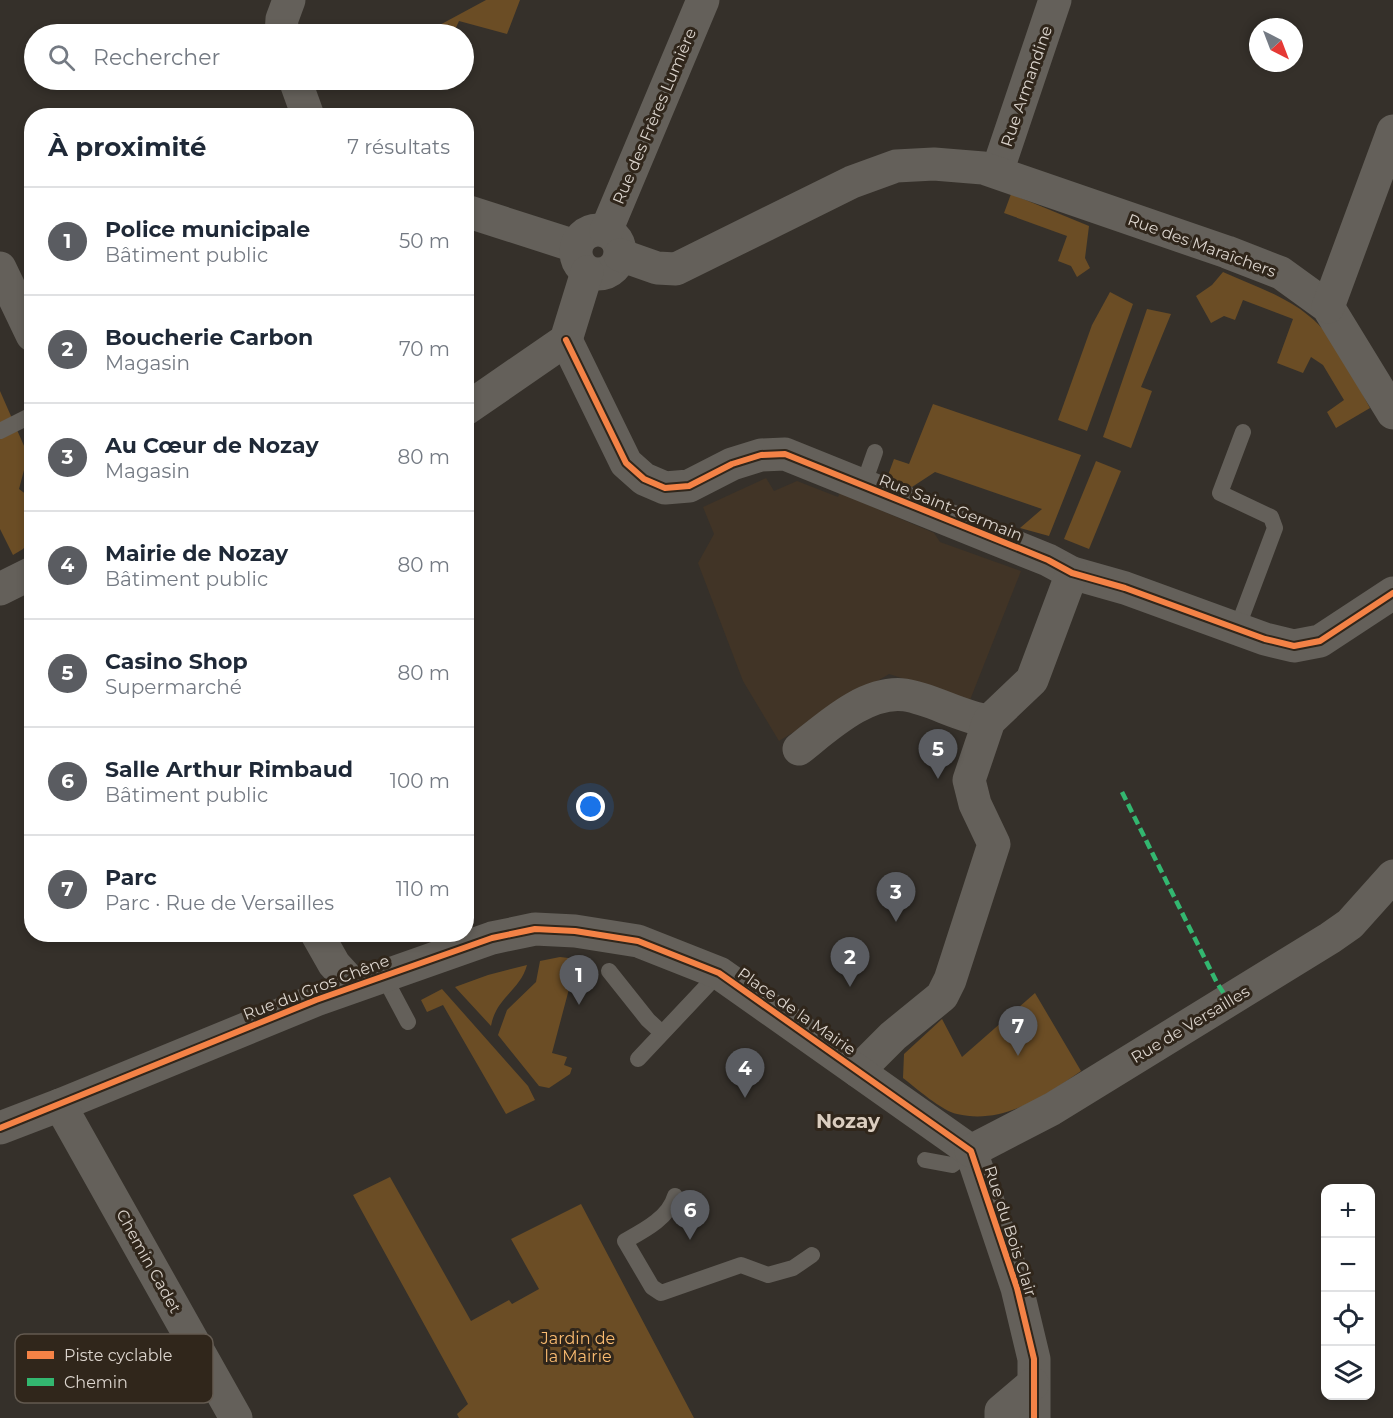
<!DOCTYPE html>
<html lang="fr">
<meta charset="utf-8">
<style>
:root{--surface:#fff;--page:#f6f6f7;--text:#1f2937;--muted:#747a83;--line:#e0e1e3;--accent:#5a5c61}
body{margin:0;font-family:Montserrat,sans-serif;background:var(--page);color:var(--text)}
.controls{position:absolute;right:18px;bottom:18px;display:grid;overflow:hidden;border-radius:12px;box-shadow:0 3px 9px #0003}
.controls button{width:54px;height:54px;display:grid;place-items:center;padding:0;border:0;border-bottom:2px solid var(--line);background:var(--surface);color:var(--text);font:30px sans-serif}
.compass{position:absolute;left:1249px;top:18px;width:54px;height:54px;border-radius:50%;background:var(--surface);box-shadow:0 3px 9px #0003;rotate:138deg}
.you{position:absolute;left:591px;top:807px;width:21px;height:21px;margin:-15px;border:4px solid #fff;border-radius:50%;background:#1a73e8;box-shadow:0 0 0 9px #1a73e833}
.badge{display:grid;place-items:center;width:39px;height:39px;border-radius:50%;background:var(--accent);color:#fff;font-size:20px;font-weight:700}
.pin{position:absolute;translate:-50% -50px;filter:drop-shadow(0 2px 3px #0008)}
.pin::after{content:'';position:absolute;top:32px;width:21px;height:18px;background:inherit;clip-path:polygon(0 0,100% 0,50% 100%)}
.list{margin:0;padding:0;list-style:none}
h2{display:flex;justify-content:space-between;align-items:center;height:78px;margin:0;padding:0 24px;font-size:26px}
h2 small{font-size:20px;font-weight:400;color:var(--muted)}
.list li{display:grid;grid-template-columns:39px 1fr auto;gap:18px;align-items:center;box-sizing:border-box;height:108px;padding:0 24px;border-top:2px solid var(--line)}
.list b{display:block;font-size:22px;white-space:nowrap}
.list p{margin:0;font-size:20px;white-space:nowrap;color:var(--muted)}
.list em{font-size:20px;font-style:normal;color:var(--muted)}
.icon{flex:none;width:33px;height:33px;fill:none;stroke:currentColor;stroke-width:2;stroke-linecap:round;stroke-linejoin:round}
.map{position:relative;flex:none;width:1393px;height:1418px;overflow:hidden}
.search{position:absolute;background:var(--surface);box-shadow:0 3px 9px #0003;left:24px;top:24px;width:450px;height:66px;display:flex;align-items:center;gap:15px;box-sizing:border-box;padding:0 21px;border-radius:33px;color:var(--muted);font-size:22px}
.panel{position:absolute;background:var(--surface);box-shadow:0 3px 9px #0003;left:24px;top:108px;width:450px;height:834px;border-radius:24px}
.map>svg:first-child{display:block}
.built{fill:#413426}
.green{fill:#6b4d25}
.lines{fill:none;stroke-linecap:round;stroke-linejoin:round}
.service{stroke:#64605a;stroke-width:16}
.minor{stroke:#64605a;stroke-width:33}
.tertiary{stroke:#64605a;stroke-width:33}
.quiet{stroke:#33b770;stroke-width:4.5;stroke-dasharray:9 4.5;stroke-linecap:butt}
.cycleway-casing{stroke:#30261b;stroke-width:10}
.cycleway{stroke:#f48246;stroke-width:6}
.labels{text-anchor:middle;stroke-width:6;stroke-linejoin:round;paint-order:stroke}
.street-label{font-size:16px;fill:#dbd4cd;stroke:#30261b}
.park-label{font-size:16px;fill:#fbbc71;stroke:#30261b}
.quarter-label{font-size:20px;font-weight:bold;fill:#dacdbf;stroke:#30261b}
.key{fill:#30261b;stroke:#635a50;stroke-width:1.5}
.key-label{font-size:16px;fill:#dbd4cd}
</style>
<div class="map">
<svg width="1393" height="1418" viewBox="0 0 1393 1418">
<rect width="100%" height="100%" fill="#35302a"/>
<polygon class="built" points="766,478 774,491 797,481 838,497 840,493 934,533 940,542 1021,571 970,700 889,674 779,741 743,681 698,563 714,534 703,507"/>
<g class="green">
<polygon points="486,0 520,0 507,34 459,21 453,34 423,34"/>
<polygon points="1011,194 1089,226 1085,258 1090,268 1077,277 1071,266 1058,261 1067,236 1004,213"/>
<path d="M1223,272C1252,285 1285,296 1309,316C1337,338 1353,377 1370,408L1336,428L1327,412L1344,400L1323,365L1311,357L1303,373L1277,363L1293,319L1243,300L1235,320L1224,316L1211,323L1196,296L1212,285Z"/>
<polygon points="1110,292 1133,304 1087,431 1058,420 1092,325"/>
<polygon points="1147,309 1171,314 1141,387 1152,391 1131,448 1103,437"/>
<polygon points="0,391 28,455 19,489 27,495 31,539 23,549 13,555 0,529"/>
<polygon points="933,404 1081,455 1049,536 1020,528 1042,509 935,472 912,487 887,478 894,459 909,464"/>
<polygon points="1096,461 1121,471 1089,549 1064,539"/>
<polygon points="560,957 577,959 552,1053 567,1057 564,1065 572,1068 570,1074 549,1088 539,1086 498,1035 507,1010 536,982 540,961"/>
<path d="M527,965C520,991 496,997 491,1026L455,987L488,975Z"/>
<polygon points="442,989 528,1086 535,1100 506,1114 443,1005 427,1012 421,1000"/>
<path d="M1035,993L1081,1071C1045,1096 1003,1125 957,1114C942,1111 916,1088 903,1078L904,1054L942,1019L962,1057Z"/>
<polygon points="390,1177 471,1321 509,1300 512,1304 539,1289 511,1239 581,1204 694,1418 459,1418 457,1414 468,1404 353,1195"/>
</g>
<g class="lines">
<g class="service">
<polyline points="0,431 32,415"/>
<polyline points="863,486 875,452"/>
<polyline points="1237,629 1275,528 1271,517 1220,493 1243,432"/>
<polyline points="609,971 648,1020 662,1033"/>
<polyline points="383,975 408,1022"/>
<polyline points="638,1059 719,973"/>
<polyline points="925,1160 952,1165 971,1151"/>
<path d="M675,1196C669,1218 643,1231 625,1241L652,1287L661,1293L741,1265L768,1275L793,1268L812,1255"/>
</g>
<g class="minor">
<polyline points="281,34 282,19 289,0"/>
<polyline points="295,80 308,116"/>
<polyline points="997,172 1055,0"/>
<polyline points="466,211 575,246"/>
<circle cx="598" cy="252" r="22"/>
<polyline points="606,231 703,0"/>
<polyline points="620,255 657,268 676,269 852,182 896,166 934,164 983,168 1227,252 1281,273 1328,307 1393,413"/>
<polyline points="0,268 32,335"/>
<polyline points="1328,307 1393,131"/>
<polyline points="566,340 626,463 644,479 665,488 689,486 732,464 761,455 785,454 1048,560 1072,573 1125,588 1265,639 1294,646 1320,641 1393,593"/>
<polyline points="466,409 566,340 587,272"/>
<polyline points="0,589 32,573"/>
<path d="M799,749C827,727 866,690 905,695C932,699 960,717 989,721"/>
<polyline points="317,934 334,964 354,986"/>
<polyline points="858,1071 893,1036 942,996 950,980 994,844 975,804 969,780 989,721 1032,680 1072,573"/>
<polyline points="60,1105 316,1000 492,938 535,929 575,931 638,941 719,973 971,1151 1017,1288 1034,1359 1034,1418"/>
<polyline points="971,1151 1052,1109 1330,938 1350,924 1393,876"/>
<polyline points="1001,1418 1001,1411 1033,1384"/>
</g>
<polyline class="tertiary" points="0,1128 60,1105 236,1418"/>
<polyline class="quiet" points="1122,792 1217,983 1228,1000"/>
<defs>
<g id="cycleway">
<polyline points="566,340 626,463 644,479 665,488 689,486 732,464 761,455 785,454 1048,560 1072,573 1125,588 1265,639 1294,646 1320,641 1393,593"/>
<polyline points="0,1128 316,1000 492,938 535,929 575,931 638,941 719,973 971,1151 1017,1288 1034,1359 1034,1418"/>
</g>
</defs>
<use href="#cycleway" class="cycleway-casing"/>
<use href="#cycleway" class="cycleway"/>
</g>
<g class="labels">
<g class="street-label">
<text transform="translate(1026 86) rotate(-71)" y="6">Rue Armandine</text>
<text transform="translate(654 116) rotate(-67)" y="6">Rue des Frères Lumière</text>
<text transform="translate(1202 245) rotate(20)" y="6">Rue des Maraîchers</text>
<text transform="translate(951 507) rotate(22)" y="6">Rue Saint-Germain</text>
<text transform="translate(316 987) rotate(-21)" y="6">Rue du Gros Chêne</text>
<text transform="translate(797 1011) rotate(35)" y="6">Place de la Mairie</text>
<text transform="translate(1190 1024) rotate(-31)" y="6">Rue de Versailles</text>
<text transform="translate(1011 1231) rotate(72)" y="6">Rue du Bois Clair</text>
<text transform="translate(149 1261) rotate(61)" y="6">Chemin Cadet</text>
</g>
<g class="park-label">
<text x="578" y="1344">Jardin de<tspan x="578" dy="18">la Mairie</tspan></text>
</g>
<g class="quarter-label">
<text x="848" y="1128">Nozay</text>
</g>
</g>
<rect x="15" y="1334" width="198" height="69" rx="9" class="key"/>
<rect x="27" y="1351" width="27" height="8" fill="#f48246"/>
<rect x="27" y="1378" width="27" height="8" fill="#33b770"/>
<g class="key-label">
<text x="64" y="1361">Piste cyclable</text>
<text x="64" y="1388">Chemin</text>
</g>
</svg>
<div class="controls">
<button>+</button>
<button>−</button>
<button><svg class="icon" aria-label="locate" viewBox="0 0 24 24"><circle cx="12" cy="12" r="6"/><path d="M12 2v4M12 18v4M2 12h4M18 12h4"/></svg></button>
<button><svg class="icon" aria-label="layers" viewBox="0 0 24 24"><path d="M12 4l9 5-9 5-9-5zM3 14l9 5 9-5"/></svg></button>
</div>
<svg class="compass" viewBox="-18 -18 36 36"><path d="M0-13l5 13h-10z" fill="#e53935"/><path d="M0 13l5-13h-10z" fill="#747a83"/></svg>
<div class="you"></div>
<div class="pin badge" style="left:579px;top:1005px">1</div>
<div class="pin badge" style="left:850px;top:987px">2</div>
<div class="pin badge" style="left:896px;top:922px">3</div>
<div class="pin badge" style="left:745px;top:1098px">4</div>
<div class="pin badge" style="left:938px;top:779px">5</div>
<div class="pin badge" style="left:690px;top:1240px">6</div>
<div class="pin badge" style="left:1018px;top:1056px">7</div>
<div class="search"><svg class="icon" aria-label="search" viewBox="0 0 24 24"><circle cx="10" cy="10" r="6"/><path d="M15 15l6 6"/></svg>Rechercher</div>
<section class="panel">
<h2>À proximité<small>7 résultats</small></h2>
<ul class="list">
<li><span class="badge">1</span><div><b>Police municipale</b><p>Bâtiment public</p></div><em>50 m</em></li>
<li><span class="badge">2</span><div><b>Boucherie Carbon</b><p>Magasin</p></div><em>70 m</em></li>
<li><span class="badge">3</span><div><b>Au Cœur de Nozay</b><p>Magasin</p></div><em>80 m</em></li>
<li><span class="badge">4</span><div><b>Mairie de Nozay</b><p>Bâtiment public</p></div><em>80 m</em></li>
<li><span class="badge">5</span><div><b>Casino Shop</b><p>Supermarché</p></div><em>80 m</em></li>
<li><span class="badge">6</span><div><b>Salle Arthur Rimbaud</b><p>Bâtiment public</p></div><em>100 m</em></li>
<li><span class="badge">7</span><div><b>Parc</b><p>Parc · Rue de Versailles</p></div><em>110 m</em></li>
</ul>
</section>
</div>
